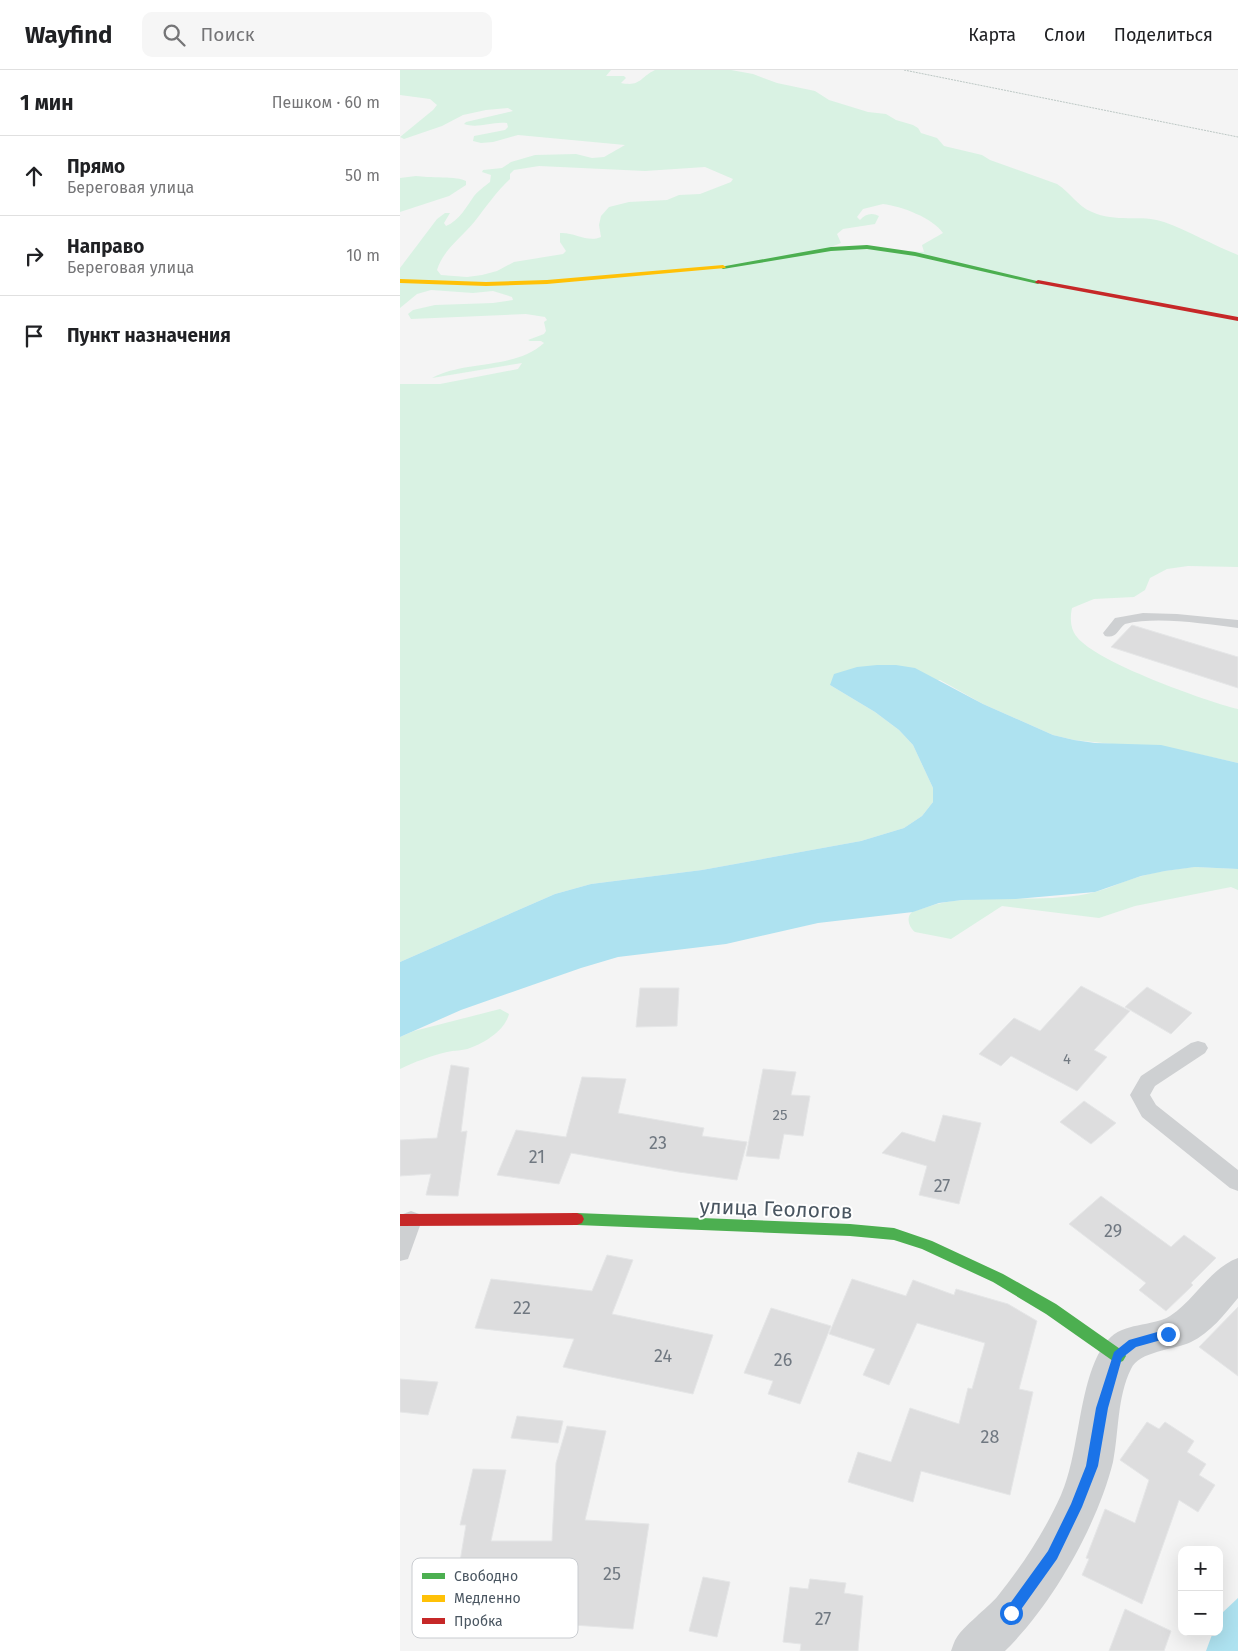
<!DOCTYPE html>
<html lang="ru">
<meta charset="utf-8">
<style>
:root{--surface:#fff;--page:#f6f6f6;--text:#202124;--muted:#757577;--line:#e0e0e0}
body{margin:0;font-family:"Fira Sans",sans-serif;background:var(--page);color:var(--text)}
.controls{position:absolute;right:15px;bottom:15px;display:grid;overflow:hidden;border-radius:10px;box-shadow:0 5px 20px #0002}
.controls button{width:45px;height:45px;display:grid;place-items:center;padding:0;border:0;border-bottom:1px solid var(--line);background:var(--surface);color:var(--text);font:25px sans-serif}
.stop{position:absolute;width:15px;height:15px;margin:-11px;border:4px solid #1a73e8;border-radius:50%;background:#fff}
.stop.end{background:#1a73e8;border-color:#fff;box-shadow:0 1px 5px #0008}
.list{margin:0;padding:0;list-style:none}
h2{display:flex;justify-content:space-between;align-items:center;height:65px;margin:0;padding:0 20px;font-size:21px}
h2 small{font-size:16px;font-weight:400;color:var(--muted)}
.list li{display:grid;grid-template-columns:32px 1fr auto;gap:15px;align-items:center;box-sizing:border-box;height:80px;padding:0 20px;border-top:1px solid var(--line)}
.list b{display:block;font-size:19px;white-space:nowrap}
.list p{margin:0;font-size:16px;white-space:nowrap;color:var(--muted)}
.list em{font-size:16px;font-style:normal;color:var(--muted)}
.icon{flex:none;width:28px;height:28px;fill:none;stroke:currentColor;stroke-width:2;stroke-linecap:round;stroke-linejoin:round}
.map{position:relative;flex:none;width:838px;height:1581px;overflow:hidden}
header{display:flex;align-items:center;gap:30px;box-sizing:border-box;height:70px;padding:0 25px;background:var(--surface);border-bottom:1px solid var(--line)}
header strong{font-size:24px}
nav{display:flex;gap:28px;margin-inline-start:auto;font-size:18px}
.search{width:350px;height:45px;background:var(--page);display:flex;align-items:center;gap:12px;box-sizing:border-box;padding:0 18px;border-radius:10px;color:var(--muted);font-size:19px}
main{display:flex}
aside{flex:1;background:var(--surface)}
.map>svg:first-child{display:block}
.green{fill:#d9f2e3;fill-rule:evenodd}
.water{fill:#aee2f0}
.building{fill:#ddddde;stroke:#e5e6e7}
.lines{fill:none;stroke-linecap:round;stroke-linejoin:round}
.path{stroke:#bcc7c4;stroke-width:1;stroke-dasharray:2 1;stroke-linecap:butt}
.lane{fill:#ced0d2;fill-rule:evenodd}
.street{fill:#ced0d2;fill-rule:evenodd}
.fast{fill:#4caf50;fill-rule:evenodd}
.slow{fill:#ffc107;fill-rule:evenodd}
.jam{fill:#c62828;fill-rule:evenodd}
.route{fill:#1a73e8}
.labels{text-anchor:middle;stroke-width:4;stroke-linejoin:round;paint-order:stroke}
.number-label{font-size:15px;fill:#707881}
.near-number-label{font-size:18px;fill:#707881}
.near-street-label{font-size:21px;fill:#4a5661;stroke:#fff}
.key{fill:#fff;stroke:#c9ccd0;stroke-width:1}
.key-label{font-size:14px;fill:#4a5661}
</style>
<header>
<strong>Wayfind</strong>
<div class="search"><svg class="icon" aria-label="search" viewBox="0 0 24 24"><circle cx="10" cy="10" r="6"/><path d="M15 15l6 6"/></svg>Поиск</div>
<nav><a>Карта</a><a>Слои</a><a>Поделиться</a></nav>
</header>
<main>
<aside>
<h2>1 мин<small>Пешком · 60 m</small></h2>
<ul class="list">
<li><svg class="icon" aria-label="ahead" viewBox="0 0 24 24"><path d="M12 20V5M6 11l6-6 6 6"/></svg><div><b>Прямо</b><p>Береговая улица</p></div><em>50 m</em></li>
<li><svg class="icon" aria-label="right" viewBox="0 0 24 24"><path d="M7 20v-9h11M14 6l5 5-5 5"/></svg><div><b>Направо</b><p>Береговая улица</p></div><em>10 m</em></li>
<li><svg class="icon" aria-label="arrive" viewBox="0 0 24 24"><path d="M6 21V4h12l-3 4 3 4H6"/></svg><div><b>Пункт назначения</b></div></li>
</ul>
</aside>
<div class="map">
<svg width="838" height="1581" viewBox="0 0 838 1581">
<rect width="100%" height="100%" fill="#f4f4f4"/>
<g class="green">
<path d="M0,0H211L206,6H224L226,8L221,13C241,17 240,7 255,0H331L353,4L377,13L415,21L429,30L468,42L486,44L496,50L513,55L518,58L521,63L537,68L544,76L582,85L590,90L657,114C670,122 677,136 692,142C715,153 741,144 764,152C789,161 813,175 838,185V497L788,496L767,499L750,508L745,520L734,527L694,529L672,538C670,547 670,559 677,567C696,592 805,631 838,639V693L789,682L674,670L653,665L583,634L540,610L430,615L475,642L499,660L513,675L533,718V732L522,746L504,758L461,771L302,800L191,814L155,824L0,892V314H40L118,299L122,293L32,308C66,290 114,300 144,273L141,271H130L128,270L144,264L146,261L144,252L147,250L145,247L126,244L11,249L8,244L13,240L35,235L93,233L113,230L112,227L93,221L73,223L31,220L17,224L0,238V198L37,149L45,143H50L44,153L46,156C59,151 67,136 74,126C78,121 85,116 90,112L91,105L82,102L83,100L102,98L111,92L135,85L176,84L192,88L204,87L225,75L118,65L93,72L81,73L73,71L74,66L105,60L108,57L107,53C92,51 78,59 64,54L66,52L113,41L108,38L86,40L63,45L42,56L4,69L0,67L33,40L37,35L30,29L0,25ZM139,96L245,101L305,97L333,109L331,112L300,124L279,125L267,130L229,132L209,137L201,146L199,155L201,167C187,173 175,162 160,163V172L166,181L163,184L114,192L97,201L82,205L67,207L41,205L37,200C43,180 62,167 75,151C86,137 96,122 110,109V104L114,100ZM483,134C501,136 533,148 543,163L522,175L524,182L431,177L441,173L437,164L443,159L475,154L479,146C472,142 465,144 460,150L457,147L463,139Z"/>
<path d="M16,106C28,108 58,106 66,111V115L49,126L0,142V108Z"/>
<path d="M795,797L838,799V820L831,817L735,836L699,848L602,836L551,869L515,862C510,858 505,848 512,842C516,840 523,839 527,837C580,820 640,836 695,822C711,818 725,810 742,806C759,801 777,799 795,797Z"/>
<path d="M100,939L109,944C105,960 85,973 70,978C63,981 54,980 47,982C31,986 14,992 0,999V967L14,961Z"/>
</g>
<g class="water">
<polygon points="477,595 496,595 515,598 583,634 653,665 674,670 695,673 761,675 838,693 838,799 795,797 765,801 741,806 695,822 616,829 562,830 539,833 513,842 418,853 326,874 218,887 181,898 61,940 0,967 0,892 155,824 191,814 302,800 461,771 504,758 522,746 533,732 533,718 513,675 499,660 475,642 430,615 434,604 457,597"/>
<polygon points="838,1528 838,1581 806,1581 813,1562 819,1562 821,1544"/>
</g>
<g class="building">
<polygon points="732,555 838,587 838,618 711,577"/>
<polygon points="681,916 730,941 694,980 707,987 677,1021 611,986 601,996 579,984 614,948 640,961"/>
<polygon points="747,917 792,943 771,964 725,937"/>
<polygon points="240,918 279,918 277,956 236,957"/>
<polygon points="51,995 69,998 61,1062 67,1061 58,1126 26,1125 31,1104 0,1106 0,1070 37,1068"/>
<polygon points="363,999 396,1002 391,1025 410,1026 403,1066 384,1064 379,1089 346,1086"/>
<polygon points="182,1007 226,1009 218,1043 304,1058 302,1066 347,1072 337,1110 279,1102 171,1083 159,1114 97,1105 116,1060 166,1067"/>
<polygon points="684,1031 716,1053 691,1074 660,1052"/>
<polygon points="543,1045 581,1053 559,1134 519,1125 527,1096 482,1083 502,1062 535,1072"/>
<polygon points="701,1126 771,1177 784,1165 816,1188 791,1213 793,1215 766,1241 739,1220 746,1213 669,1154"/>
<polygon points="207,1185 233,1190 212,1244 313,1265 293,1324 163,1297 174,1269 75,1258 91,1209 192,1221"/>
<polygon points="452,1209 506,1226 513,1210 554,1225 556,1219 608,1234 637,1251 619,1319 633,1322 610,1425 521,1401 513,1432 448,1412 458,1382 491,1392 510,1338 559,1354 568,1318 572,1319 585,1273 517,1253 489,1315 463,1305 475,1279 429,1264"/>
<polygon points="838,1237 838,1306 799,1277"/>
<polygon points="371,1238 431,1256 400,1334 368,1324 373,1311 344,1303"/>
<polygon points="0,1309 38,1312 28,1345 0,1342"/>
<polygon points="117,1346 163,1351 158,1373 111,1368"/>
<polygon points="747,1352 759,1359 765,1352 794,1371 787,1382 806,1394 799,1405 815,1415 798,1442 779,1430 742,1534 682,1505 689,1489 686,1488 705,1439 735,1453 749,1410 720,1390"/>
<polygon points="167,1356 206,1361 185,1450 249,1454 233,1559 173,1555 176,1540 52,1540 66,1455 60,1455 73,1399 106,1400 91,1471 152,1471 156,1393"/>
<polygon points="303,1507 330,1512 317,1567 289,1561"/>
<polygon points="410,1509 446,1513 444,1523 463,1526 458,1581 400,1581 401,1574 383,1572 390,1517 408,1519"/>
<polygon points="725,1539 771,1561 764,1581 709,1581"/>
</g>
<g class="lines">
<polyline class="path" points="504,0 838,67"/>
<g class="lane">
<path d="M743,543L777,544L838,550V558C804,554 758,546 725,554C717,560 717,569 705,566L703,563L715,548Z"/>
<polygon points="798,971 805,973 808,978 805,983 755,1016 750,1025 756,1035 838,1100 838,1121 830,1118 742,1047 730,1025 741,1006 791,973"/>
<polygon points="11,1141 19,1144 22,1150 8,1189 0,1191 0,1150 3,1144"/>
</g>
<path class="street" d="M838,1188V1228C825,1244 810,1263 791,1272C774,1280 739,1281 731,1299C717,1327 719,1362 713,1392C697,1456 652,1535 605,1581H551C553,1576 554,1571 557,1567C563,1557 587,1538 597,1527C622,1496 645,1461 661,1425C681,1381 678,1304 708,1270C723,1252 752,1257 770,1246C795,1230 810,1198 838,1188Z"/>
<g class="fast">
<polygon points="467,175 515,182 641,212 638,214 515,186 467,179 431,181 323,199 320,197 431,177"/>
<polygon points="177,1143 450,1154 494,1158 532,1171 603,1204 656,1234 723,1281 726,1286 723,1291 718,1293 713,1291 646,1244 593,1212 522,1179 494,1170 450,1166 177,1155 172,1153 170,1149 172,1145"/>
</g>
<polygon class="slow" points="323,195 326,197 325,198 147,214 86,216 0,213 0,209 86,212 147,210"/>
<g class="jam">
<polygon points="638,210 838,247 838,251 636,213 635,212"/>
<polygon points="177,1143 182,1145 184,1149 182,1153 177,1155 0,1156 0,1144"/>
</g>
</g>
<polygon class="route" points="768,1259 772,1260 773,1264 772,1267 736,1277 722,1288 708,1338 698,1396 682,1437 657,1489 615,1548 611,1550 606,1548 604,1543 606,1539 648,1481 671,1434 686,1396 696,1338 714,1282 729,1270"/>
<g class="labels">
<g class="number-label">
<text x="667" y="994">4</text>
<text x="380" y="1050">25</text>
</g>
<g class="near-number-label">
<text x="258" y="1079">23</text>
<text x="137" y="1093">21</text>
<text x="542" y="1122">27</text>
<text x="713" y="1167">29</text>
<text x="122" y="1244">22</text>
<text x="263" y="1292">24</text>
<text x="383" y="1296">26</text>
<text x="590" y="1373">28</text>
<text x="212" y="1510">25</text>
<text x="423" y="1555">27</text>
</g>
<g class="near-street-label">
<text transform="translate(376 1139) rotate(2)" y="7">улица Геологов</text>
</g>
</g>
<rect x="12" y="1488" width="166" height="80" rx="8" class="key"/>
<rect x="22" y="1503" width="23" height="6" fill="#4caf50"/>
<rect x="22" y="1525" width="23" height="7" fill="#ffc107"/>
<rect x="22" y="1548" width="23" height="6" fill="#c62828"/>
<g class="key-label">
<text x="54" y="1511">Свободно</text>
<text x="54" y="1533">Медленно</text>
<text x="54" y="1556">Пробка</text>
</g>
</svg>
<div class="controls">
<button>+</button>
<button>−</button>
</div>
<div class="stop" style="left:611px;top:1543px"></div>
<div class="stop end" style="left:768px;top:1264px"></div>
</div>
</main>
